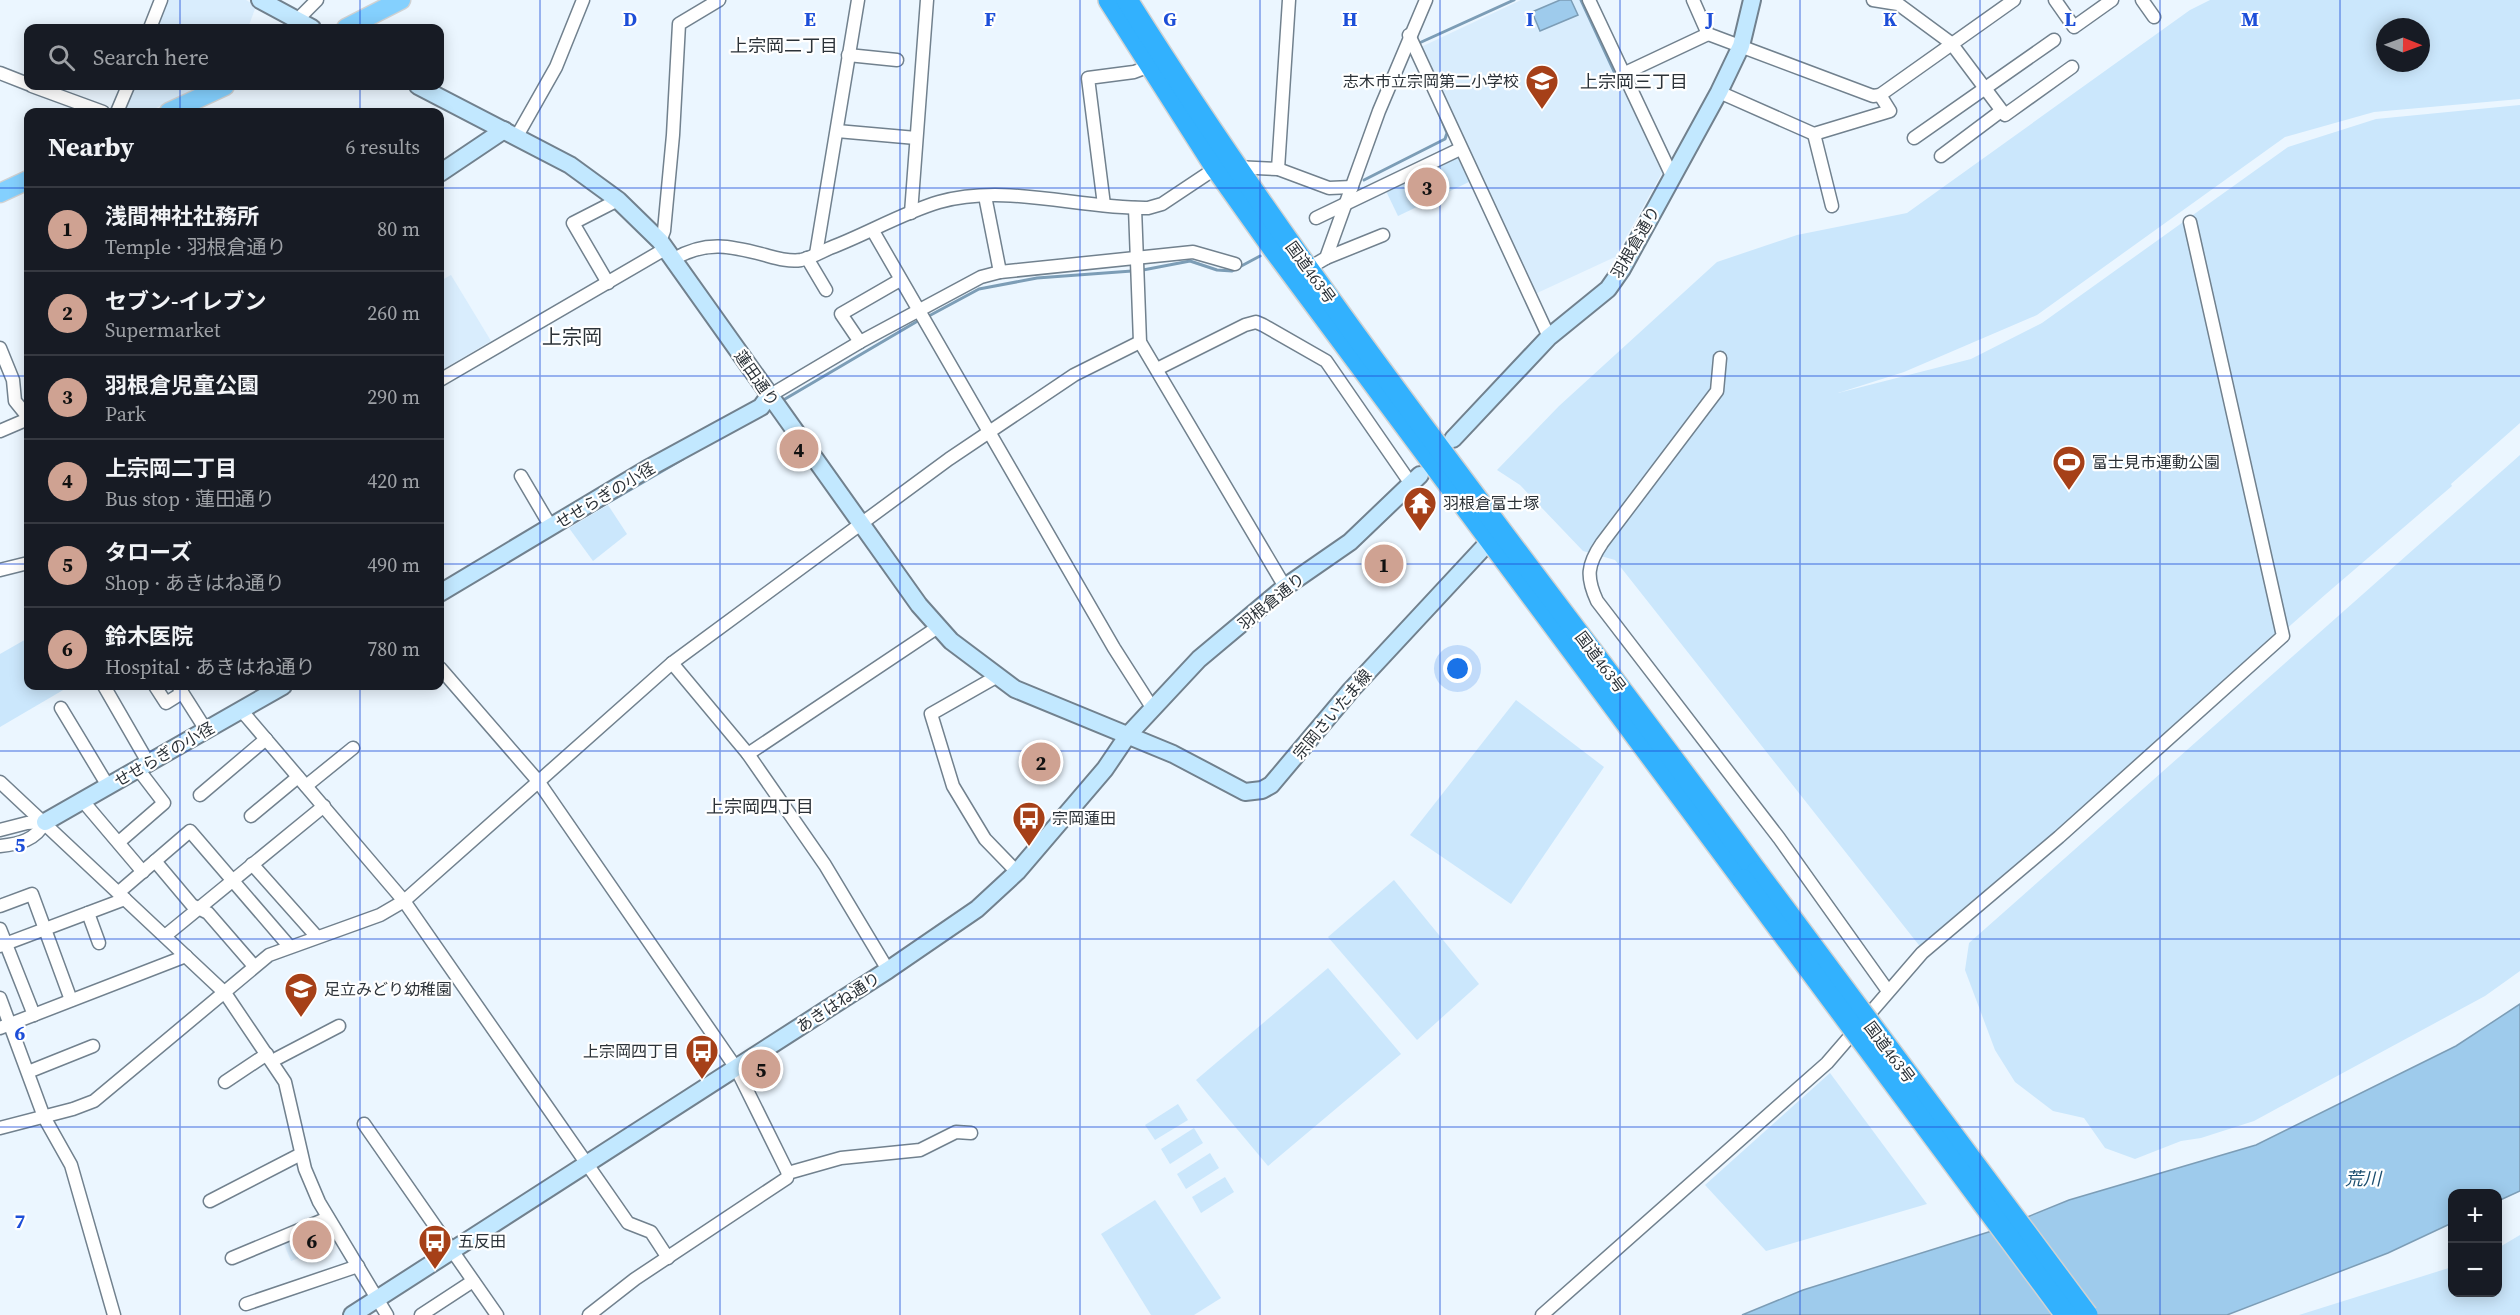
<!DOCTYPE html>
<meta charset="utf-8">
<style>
:root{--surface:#171b24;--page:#242831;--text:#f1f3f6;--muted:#9ea1a6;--line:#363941;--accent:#cfa292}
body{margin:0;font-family:"Source Serif 4","Noto Sans JP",serif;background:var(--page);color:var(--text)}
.controls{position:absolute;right:18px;bottom:18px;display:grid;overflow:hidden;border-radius:12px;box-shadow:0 3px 15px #0003}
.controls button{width:54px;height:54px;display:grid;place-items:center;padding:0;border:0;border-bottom:2px solid var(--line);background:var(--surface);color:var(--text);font:30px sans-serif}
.compass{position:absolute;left:2376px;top:18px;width:54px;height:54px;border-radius:50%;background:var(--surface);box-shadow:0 3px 15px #0003;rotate:91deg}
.you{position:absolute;left:1458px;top:669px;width:21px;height:21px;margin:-15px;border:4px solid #fff;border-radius:50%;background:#1a73e8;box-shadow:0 0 0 9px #1a73e833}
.badge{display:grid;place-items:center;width:39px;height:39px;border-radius:50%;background:var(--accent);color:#111;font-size:20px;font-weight:700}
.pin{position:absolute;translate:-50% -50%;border:3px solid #fff;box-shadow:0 2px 6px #0006}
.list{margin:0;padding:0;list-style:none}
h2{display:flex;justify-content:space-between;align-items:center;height:78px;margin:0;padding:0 24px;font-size:26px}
h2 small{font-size:20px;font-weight:400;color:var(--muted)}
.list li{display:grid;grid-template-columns:39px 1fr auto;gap:18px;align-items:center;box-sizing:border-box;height:84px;padding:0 24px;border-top:2px solid var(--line)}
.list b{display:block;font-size:22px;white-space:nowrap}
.list p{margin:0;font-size:20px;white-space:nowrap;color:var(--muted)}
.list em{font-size:20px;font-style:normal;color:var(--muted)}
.icon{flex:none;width:33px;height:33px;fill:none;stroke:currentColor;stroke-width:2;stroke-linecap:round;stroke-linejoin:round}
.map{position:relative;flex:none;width:2520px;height:1315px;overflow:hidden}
.search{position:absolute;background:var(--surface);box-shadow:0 3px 15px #0003;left:24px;top:24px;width:420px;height:66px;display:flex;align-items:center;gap:15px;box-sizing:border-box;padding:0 21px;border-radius:12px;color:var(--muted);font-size:22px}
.panel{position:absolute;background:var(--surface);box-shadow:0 3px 15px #0003;left:24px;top:108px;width:420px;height:582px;border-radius:12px}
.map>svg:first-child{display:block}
.built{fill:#d9edfd}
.green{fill:#cbe7fc;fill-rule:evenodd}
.water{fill:#9ecbec;stroke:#7c9db6;stroke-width:1.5}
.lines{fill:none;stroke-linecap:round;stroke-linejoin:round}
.stream{stroke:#7c9db6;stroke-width:3}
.street-casing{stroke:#71818e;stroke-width:15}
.secondary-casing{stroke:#71818e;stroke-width:20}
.primary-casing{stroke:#d0d2d3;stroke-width:21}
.highway-casing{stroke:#d0d2d3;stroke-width:24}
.street{stroke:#fff;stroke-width:12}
.secondary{stroke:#c2e8ff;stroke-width:16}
.primary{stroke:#84d0fe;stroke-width:18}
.highway{stroke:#32b1fe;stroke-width:21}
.highway-bridge-casing{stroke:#d0d2d3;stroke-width:24;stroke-linecap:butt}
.highway-bridge{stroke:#32b1fe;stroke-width:21}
.grid{fill:none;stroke:#1d4ed8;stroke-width:1.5;stroke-opacity:0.55}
.labels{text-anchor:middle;stroke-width:4.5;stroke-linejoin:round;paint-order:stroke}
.poi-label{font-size:16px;fill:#2b3238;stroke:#fff;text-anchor:start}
.street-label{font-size:16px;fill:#2b3238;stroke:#fff}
.neighbourhood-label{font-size:18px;fill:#2b3238;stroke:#fff}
.water-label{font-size:18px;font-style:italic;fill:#1b4e6f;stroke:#fff}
.quarter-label{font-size:20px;fill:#2b3238;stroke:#fff}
.grid-label{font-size:20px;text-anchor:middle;font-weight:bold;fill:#1d4ed8;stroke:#fff;stroke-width:4.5;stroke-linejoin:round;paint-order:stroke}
</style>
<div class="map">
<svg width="2520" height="1315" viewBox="0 0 2520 1315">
<rect width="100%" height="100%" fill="#ebf6ff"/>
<g class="built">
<polygon points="167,0 246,0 256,6 248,28 156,28"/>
<polygon points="1521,0 1583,0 1662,173 1615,257 1535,294 1421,47"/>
<polygon points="134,86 205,86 147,112 127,112 123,111"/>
<polygon points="451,275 491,341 440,371 440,281"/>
<polygon points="328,1218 343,1242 291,1261 281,1237"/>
</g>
<g class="green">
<path d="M2210,0H2520V99L2374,112L2285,137L2037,315L1904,372L1838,393L1971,359L2042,323L2288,147L2376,119L2520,105V423L2451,484L2452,486L2326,594L1922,949L1615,560L1583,551L1520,485L1497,470L1559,406L1717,262L1797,235L1907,213L2190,10ZM2385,27H2421V63H2385Z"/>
<polygon points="1458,158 1469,182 1398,216 1386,191"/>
<polygon points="2520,455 2520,971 2485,996 2254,1121 2201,1138 2181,1141 2135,1159 2105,1148 2084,1118 2053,1111 2015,1082 1995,1050 1965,970 1969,943"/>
<polygon points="608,505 627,534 593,561 569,528"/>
<polygon points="28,638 28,686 70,686 0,727 0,654"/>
<polygon points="1516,700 1604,767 1511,904 1410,835"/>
<polygon points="1394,880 1479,984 1417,1040 1328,937"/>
<polygon points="1328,968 1401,1054 1268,1166 1196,1080"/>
<polygon points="1830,1073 1927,1204 1766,1251 1705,1185"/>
<polygon points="1178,1104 1188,1120 1155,1140 1145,1125"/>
<polygon points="1194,1128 1203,1143 1170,1164 1161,1149"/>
<polygon points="1210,1153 1219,1168 1186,1189 1177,1174"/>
<polygon points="1225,1177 1234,1192 1201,1213 1192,1197"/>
<polygon points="1155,1200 1221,1298 1194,1315 1151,1315 1101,1234"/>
<polygon points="2520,1235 2520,1315 2299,1315 2452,1267 2452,1292 2498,1292 2498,1248"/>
</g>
<g class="water">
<polygon points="1560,0 1571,0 1578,15 1540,31 1532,12"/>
<polygon points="2520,1004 2520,1191 2498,1201 2498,1194 2452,1194 2452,1223 2388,1253 2227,1315 1742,1315 1803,1290 1995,1230 2069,1200 2256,1145 2456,1046"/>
</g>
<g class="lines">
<g class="stream">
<polyline points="1581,0 1619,82 1624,80"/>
<polyline points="1417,44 1514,0"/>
<polyline points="1364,180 1445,139 1447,133 1441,118"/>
<polyline points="1143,270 1190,261 1217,270 1232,271 1260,256"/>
<polyline points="927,317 979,289 1037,278 1132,271"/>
<polyline points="785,399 916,322"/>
<polyline points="585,516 683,459"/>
</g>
<defs>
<g id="street">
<polyline points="1589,0 1672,176"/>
<polyline points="1693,0 1708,34 1873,96 1880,95 2014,0"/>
<polyline points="1873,0 1898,4 1951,43 2005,115 2072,67"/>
<polyline points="2055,0 2074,27 2112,0"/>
<polyline points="2142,0 2154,17"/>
<polyline points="296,21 317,0"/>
<polyline points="150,28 161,0"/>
<polyline points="1409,35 1549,337"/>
<polyline points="848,55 897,60"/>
<polyline points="0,73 28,84"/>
<polyline points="1623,74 1708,34"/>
<polyline points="32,86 103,112"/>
<polyline points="1719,92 1814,134 1890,111 1880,95"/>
<polyline points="117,112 128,86"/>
<polyline points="837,131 916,138"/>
<polyline points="1814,134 1832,206"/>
<polyline points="517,136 556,67 583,0"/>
<polyline points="1914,138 2054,40"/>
<polyline points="1941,156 2001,111"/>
<polyline points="1235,167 1278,169 1329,188 1352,187"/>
<polyline points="1278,169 1289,0"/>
<polyline points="985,196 1000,272"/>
<polyline points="1104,205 1088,78 1134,72 1150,66"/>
<polyline points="1135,208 1140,342 1285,587"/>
<polyline points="911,213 927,0"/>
<polyline points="1316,218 1460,149"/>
<polyline points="873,231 1114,648 1153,709"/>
<polyline points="660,241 664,231 673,135 679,24 719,0"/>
<polyline points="816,254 858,0"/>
<polyline points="807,258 826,290"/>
<polyline points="1326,258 1383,235"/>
<path d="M674,259C706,240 731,246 765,255C776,258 789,262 801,260C811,258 821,252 830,248C867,234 902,213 939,202C1007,183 1079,209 1148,208L1162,204L1216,168"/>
<polyline points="1309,268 1326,258 1379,111 1426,0"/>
<polyline points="608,283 573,223 618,200"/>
<polyline points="860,342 841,314 900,280"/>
<polyline points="0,348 13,380 15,401 28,417"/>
<path d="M1720,358L1717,391L1602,543C1587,565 1586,577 1597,601L1779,838L1888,991"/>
<polyline points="1157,369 1245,325 1256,322 1263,325 1326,361 1411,484"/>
<polyline points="440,380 665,249"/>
<polyline points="769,396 860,342 981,277 1000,272 1193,252 1235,264"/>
<polyline points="0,431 28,419"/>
<polyline points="521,476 551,527"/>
<polyline points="0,570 28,563"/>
<polyline points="672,663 748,754 825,865 888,970"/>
<polyline points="440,668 538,781 736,1068 788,1173"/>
<polyline points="996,677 931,714 953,786 985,839 1017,872"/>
<polyline points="104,686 149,764"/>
<polyline points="155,686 166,703 182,693"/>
<polyline points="178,686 206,730"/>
<polyline points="61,708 108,786"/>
<polyline points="241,710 404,901 628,1223 651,1232 668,1258"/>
<polyline points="748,754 938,627"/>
<polyline points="0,782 225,993 285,1082 305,1169 319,1202 387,1315"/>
<polyline points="306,786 353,748"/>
<polyline points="200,795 266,739"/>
<polyline points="82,800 143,872"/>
<polyline points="251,816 298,777"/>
<polyline points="0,830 27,823 45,822"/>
<polyline points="119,842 164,803 138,769"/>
<path d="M0,846C19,844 36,840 45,822"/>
<polyline points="155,861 192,905 208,913 254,966"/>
<polyline points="252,864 317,937"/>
<polyline points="119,892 190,831 289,946"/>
<polyline points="0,906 32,894 71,1000"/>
<polyline points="88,913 99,943"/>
<polyline points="0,929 34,1015"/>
<polyline points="165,936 324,806"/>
<polyline points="0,946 125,899"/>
<polyline points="0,998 44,1117 71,1165 114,1315"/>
<polyline points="0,1028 186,956"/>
<polyline points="272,1061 339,1026"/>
<polyline points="28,1072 93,1046"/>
<polyline points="225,1082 267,1054"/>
<polyline points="364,1124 497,1315"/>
<polyline points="0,1128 73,1109 94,1101 269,955 380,915 404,901 672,663 949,459 1074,375 1140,342"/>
<polyline points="210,1201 301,1154"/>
<polyline points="232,1258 328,1218"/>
<polyline points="246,1304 358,1266"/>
<polyline points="421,1315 473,1281"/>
<polyline points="589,1315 635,1279 787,1178 788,1173 841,1158 920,1150 956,1132 971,1133"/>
<polyline points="1542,1315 1827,1063 1922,953 2059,837 2283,636 2190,222"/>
</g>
<g id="secondary">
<polyline points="260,0 312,28"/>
<polyline points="418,86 570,165 618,200 660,241 919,605 951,641 1015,689 1173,754 1245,792 1262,790 1271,785 1351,690 1497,533"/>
<polyline points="440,173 504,130"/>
<polyline points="1453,439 1549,337 1608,289 1622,269 1719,92 1741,46 1752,0"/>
<polyline points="440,593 647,469 761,407 769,396"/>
<polyline points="45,822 283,686"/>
<polyline points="352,1315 888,970 977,909 1017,872 1105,769 1128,735 1199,659 1285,587 1350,542 1420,475"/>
</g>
<g id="primary">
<polyline points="346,28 401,0"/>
<polyline points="169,112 225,86"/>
<polyline points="0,193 28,180"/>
</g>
<g id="highway">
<polyline points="1109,0 1216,168 1275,251 1743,880"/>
<path d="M1127,0C1318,304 1545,583 1757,872"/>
</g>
</defs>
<use href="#street" class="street-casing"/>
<use href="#secondary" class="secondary-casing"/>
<use href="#primary" class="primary-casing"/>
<use href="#highway" class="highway-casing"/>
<use href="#street" class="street"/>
<use href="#secondary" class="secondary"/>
<use href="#primary" class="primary"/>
<use href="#highway" class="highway"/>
<defs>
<g id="highway-bridge">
<polyline points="1757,872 2087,1315"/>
<polyline points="1743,880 2066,1315"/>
</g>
</defs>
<use href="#highway-bridge" class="highway-bridge-casing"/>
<use href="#highway-bridge" class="highway-bridge"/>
</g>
<path class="grid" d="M180,0V28M360,0V28M540,0V1315M720,0V1315M900,0V1315M1080,0V1315M1260,0V1315M1440,0V1315M1620,0V1315M1800,0V1315M1980,0V1315M2160,0V1315M2340,0V1315M180,86V112M360,86V112M0,188H28M440,188H2520M0,376H28M440,376H2520M0,564H28M440,564H2520M180,686V1315M360,686V1315M0,751H2520M0,939H2520M0,1127H2520"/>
<defs>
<symbol id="school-pin" viewBox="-11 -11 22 30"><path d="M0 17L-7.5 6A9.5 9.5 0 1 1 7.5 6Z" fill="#a64018" stroke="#fff"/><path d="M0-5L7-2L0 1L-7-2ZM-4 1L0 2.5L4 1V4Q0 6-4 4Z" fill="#fff"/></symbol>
<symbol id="stadium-pin" viewBox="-11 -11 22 30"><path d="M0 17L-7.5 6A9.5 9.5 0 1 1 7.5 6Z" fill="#a64018" stroke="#fff"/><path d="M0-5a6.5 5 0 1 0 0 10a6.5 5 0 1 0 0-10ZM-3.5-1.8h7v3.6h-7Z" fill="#fff"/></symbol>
<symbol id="temple-pin" viewBox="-11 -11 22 30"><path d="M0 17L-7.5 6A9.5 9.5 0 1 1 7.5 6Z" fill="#a64018" stroke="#fff"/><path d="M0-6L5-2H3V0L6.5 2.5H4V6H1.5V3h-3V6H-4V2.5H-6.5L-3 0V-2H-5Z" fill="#fff"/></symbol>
<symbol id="bus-pin" viewBox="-11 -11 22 30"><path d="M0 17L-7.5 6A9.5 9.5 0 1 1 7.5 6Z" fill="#a64018" stroke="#fff"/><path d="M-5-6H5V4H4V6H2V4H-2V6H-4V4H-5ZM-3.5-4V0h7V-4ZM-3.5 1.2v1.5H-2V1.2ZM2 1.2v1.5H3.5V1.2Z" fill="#fff"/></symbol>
</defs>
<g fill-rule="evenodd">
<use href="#school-pin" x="1523" y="62" width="38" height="52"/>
<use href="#stadium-pin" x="2050" y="443" width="38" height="52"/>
<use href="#temple-pin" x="1401" y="484" width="38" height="52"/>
<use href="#bus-pin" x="1010" y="799" width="38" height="52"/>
<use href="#school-pin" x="282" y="970" width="38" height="52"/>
<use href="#bus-pin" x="683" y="1032" width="38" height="52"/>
<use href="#bus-pin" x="416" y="1222" width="38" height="52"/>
</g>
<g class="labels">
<g class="poi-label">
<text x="1519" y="87" text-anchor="end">志木市立宗岡第二小学校</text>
<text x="2092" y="468">富士見市運動公園</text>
<text x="1443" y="509">羽根倉富士塚</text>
<text x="1052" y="824">宗岡蓮田</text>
<text x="324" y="995">足立みどり幼稚園</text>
<text x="679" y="1057" text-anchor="end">上宗岡四丁目</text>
<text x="458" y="1247">五反田</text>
</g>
<g class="street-label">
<text transform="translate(1635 242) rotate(-60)" y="6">羽根倉通り</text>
<text transform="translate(1311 272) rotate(54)" y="6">国道463号</text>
<text transform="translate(757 378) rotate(55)" y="6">蓮田通り</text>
<text transform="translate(605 495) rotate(-31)" y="6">せせらぎの小径</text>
<text transform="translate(1271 601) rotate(-39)" y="6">羽根倉通り</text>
<text transform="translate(1601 662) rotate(53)" y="6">国道463号</text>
<text transform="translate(1332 714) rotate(-50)" y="6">宗岡さいたま線</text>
<text transform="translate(164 754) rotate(-30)" y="6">せせらぎの小径</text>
<text transform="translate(838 1002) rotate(-33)" y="6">あきはね通り</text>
<text transform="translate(1890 1052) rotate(53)" y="6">国道463号</text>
</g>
<g class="neighbourhood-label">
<text x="784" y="52">上宗岡二丁目</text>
<text x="1634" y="88">上宗岡三丁目</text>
<text x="760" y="813">上宗岡四丁目</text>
</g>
<g class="water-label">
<text x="2363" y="1185">荒川</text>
</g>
<g class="quarter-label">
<text x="572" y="344">上宗岡</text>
</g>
</g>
<g class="grid-label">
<text x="630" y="26">D</text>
<text x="810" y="26">E</text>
<text x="990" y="26">F</text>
<text x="1170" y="26">G</text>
<text x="1350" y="26">H</text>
<text x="1530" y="26">I</text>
<text x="1710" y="26">J</text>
<text x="1890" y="26">K</text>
<text x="2070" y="26">L</text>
<text x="2250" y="26">M</text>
<text x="20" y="852">5</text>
<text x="20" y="1040">6</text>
<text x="20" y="1228">7</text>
</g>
</svg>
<div class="controls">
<button>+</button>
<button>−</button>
</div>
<svg class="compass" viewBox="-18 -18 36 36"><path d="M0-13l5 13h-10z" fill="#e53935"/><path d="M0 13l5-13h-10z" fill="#9ea1a6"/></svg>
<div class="you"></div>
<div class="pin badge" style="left:1384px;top:564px">1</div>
<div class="pin badge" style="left:1041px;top:762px">2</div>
<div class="pin badge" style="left:1427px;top:187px">3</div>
<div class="pin badge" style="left:799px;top:449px">4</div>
<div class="pin badge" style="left:761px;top:1069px">5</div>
<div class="pin badge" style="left:312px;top:1240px">6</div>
<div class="search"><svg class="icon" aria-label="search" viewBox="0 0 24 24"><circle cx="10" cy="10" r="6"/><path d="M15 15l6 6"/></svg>Search here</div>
<section class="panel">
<h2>Nearby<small>6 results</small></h2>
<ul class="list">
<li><span class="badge">1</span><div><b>浅間神社社務所</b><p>Temple · 羽根倉通り</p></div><em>80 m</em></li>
<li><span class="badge">2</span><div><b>セブン-イレブン</b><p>Supermarket</p></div><em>260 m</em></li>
<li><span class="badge">3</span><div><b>羽根倉児童公園</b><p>Park</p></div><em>290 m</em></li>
<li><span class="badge">4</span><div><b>上宗岡二丁目</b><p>Bus stop · 蓮田通り</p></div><em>420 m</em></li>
<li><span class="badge">5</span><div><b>タローズ</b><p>Shop · あきはね通り</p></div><em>490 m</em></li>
<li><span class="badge">6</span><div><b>鈴木医院</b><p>Hospital · あきはね通り</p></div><em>780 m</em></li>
</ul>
</section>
</div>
